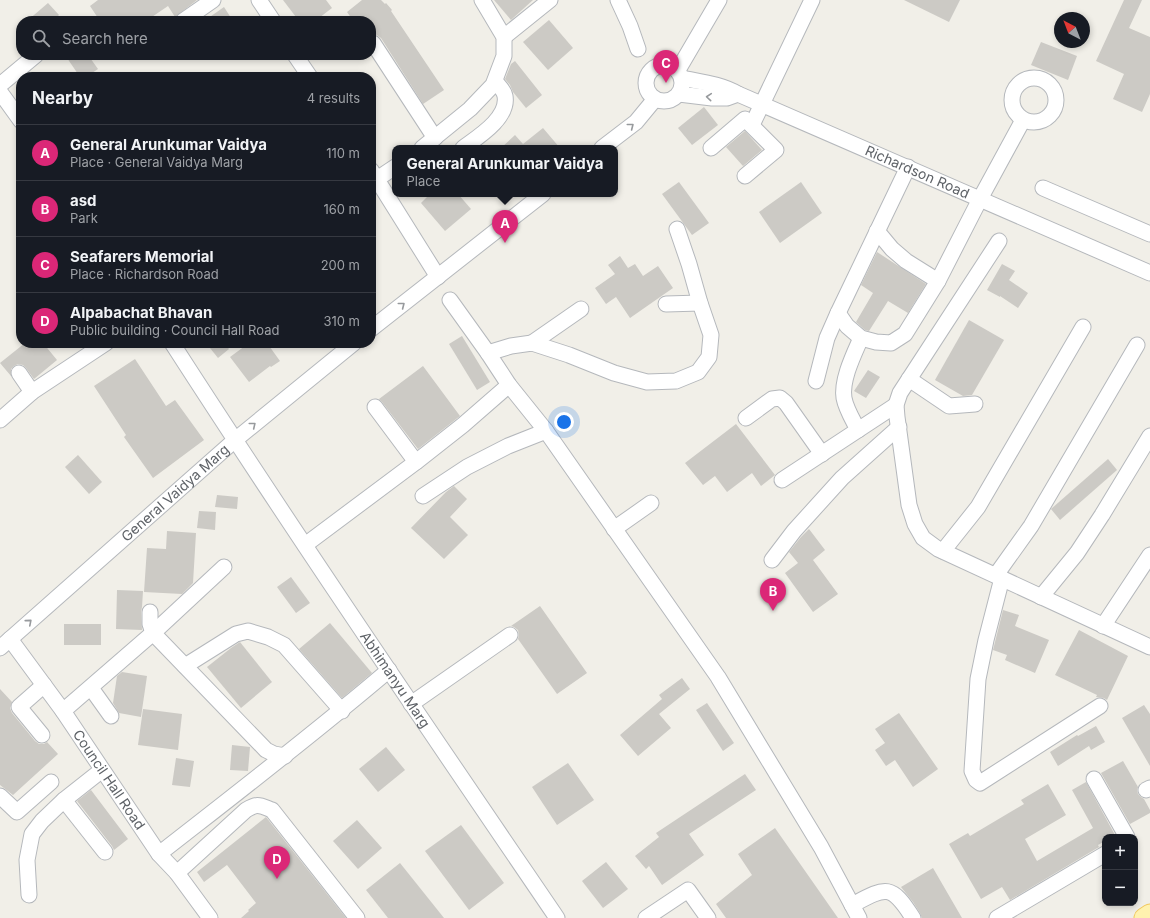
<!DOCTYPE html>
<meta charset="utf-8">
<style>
:root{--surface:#171b24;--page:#20242c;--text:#f1f3f6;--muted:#9ea1a6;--line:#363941;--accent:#db2777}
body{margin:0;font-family:Inter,sans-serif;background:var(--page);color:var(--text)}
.controls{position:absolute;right:12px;bottom:12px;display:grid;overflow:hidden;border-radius:8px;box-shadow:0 2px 6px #0003}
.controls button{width:36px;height:36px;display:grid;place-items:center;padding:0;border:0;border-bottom:1px solid var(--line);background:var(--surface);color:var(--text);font:20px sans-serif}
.compass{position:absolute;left:1054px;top:12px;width:36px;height:36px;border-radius:50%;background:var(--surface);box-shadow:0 2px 6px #0003;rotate:318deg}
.you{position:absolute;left:564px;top:422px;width:14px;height:14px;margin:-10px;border:3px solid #fff;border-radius:50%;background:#1a73e8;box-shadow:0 0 0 6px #1a73e833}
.badge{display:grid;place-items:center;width:26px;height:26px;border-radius:50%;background:var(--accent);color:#fff;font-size:13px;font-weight:700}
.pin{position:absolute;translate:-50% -33px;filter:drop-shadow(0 1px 2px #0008)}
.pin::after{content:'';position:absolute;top:21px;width:14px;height:12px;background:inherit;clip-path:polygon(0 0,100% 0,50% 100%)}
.popup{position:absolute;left:392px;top:145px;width:226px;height:52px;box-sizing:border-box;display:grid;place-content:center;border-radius:8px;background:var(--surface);filter:drop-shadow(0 1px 3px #0005);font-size:13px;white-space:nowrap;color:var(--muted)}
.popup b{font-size:15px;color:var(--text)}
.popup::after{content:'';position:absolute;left:50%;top:100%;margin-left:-8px;border:8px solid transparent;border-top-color:var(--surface)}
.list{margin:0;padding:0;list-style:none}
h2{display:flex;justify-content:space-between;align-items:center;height:52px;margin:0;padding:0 16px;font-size:17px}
h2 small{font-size:13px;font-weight:400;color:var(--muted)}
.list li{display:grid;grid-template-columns:26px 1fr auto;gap:12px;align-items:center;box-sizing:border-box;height:56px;padding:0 16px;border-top:1px solid var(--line)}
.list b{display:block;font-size:15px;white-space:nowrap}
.list p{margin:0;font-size:13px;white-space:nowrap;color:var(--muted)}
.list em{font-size:13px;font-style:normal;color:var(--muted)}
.icon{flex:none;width:22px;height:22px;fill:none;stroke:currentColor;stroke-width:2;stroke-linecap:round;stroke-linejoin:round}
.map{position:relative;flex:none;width:1150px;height:918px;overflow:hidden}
.search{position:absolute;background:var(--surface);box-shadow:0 2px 6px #0003;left:16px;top:16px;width:360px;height:44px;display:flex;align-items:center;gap:10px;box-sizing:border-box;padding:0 14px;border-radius:16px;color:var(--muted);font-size:15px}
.panel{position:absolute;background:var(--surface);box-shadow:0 2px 6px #0003;left:16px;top:72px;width:360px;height:276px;border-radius:16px}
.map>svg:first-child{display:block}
.building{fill:#cccac5}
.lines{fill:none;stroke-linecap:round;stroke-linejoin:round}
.minor-casing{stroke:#b5b8bc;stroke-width:17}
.major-casing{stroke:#f2c960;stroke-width:21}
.minor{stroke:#fff;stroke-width:15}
.major{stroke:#fff2af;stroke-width:19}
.oneway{stroke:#979a9d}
.labels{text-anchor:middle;stroke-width:3.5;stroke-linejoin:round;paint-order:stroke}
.street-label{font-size:14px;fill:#5f6368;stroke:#fff}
</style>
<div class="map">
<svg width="1150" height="918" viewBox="0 0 1150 918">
<rect width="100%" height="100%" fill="#f1efe8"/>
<g class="building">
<polygon points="98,0 197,0 175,17 168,6 146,21 100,21 90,6"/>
<polygon points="283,0 326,0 332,8 315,21 299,21"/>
<polygon points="362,0 381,0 385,4 386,3 392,10 391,11 444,90 423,104 381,38 377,35 373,34 371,31 371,21 357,21 354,17 352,19 347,12"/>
<polygon points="494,0 533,0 511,20"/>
<polygon points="904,0 960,0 949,22"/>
<polygon points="1124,0 1142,0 1129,28 1150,37 1150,94 1142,112 1113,99 1124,74 1096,61"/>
<polygon points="48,3 59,15 53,21 27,21"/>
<polygon points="224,7 233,21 204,21"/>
<polygon points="549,20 573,48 548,70 523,42"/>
<polygon points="1041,42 1077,56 1068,80 1031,65"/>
<polygon points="65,55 88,55 98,69 86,77 80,77"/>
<polygon points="515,61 542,95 526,108 513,92 510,85 505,79 511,64"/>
<polygon points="704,107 718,125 692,145 678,128"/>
<polygon points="543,128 560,148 501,148 515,135 523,144"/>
<polygon points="745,131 762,150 743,166 726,147"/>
<polygon points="679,182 709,223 692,235 662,194"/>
<polygon points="801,182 822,213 780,243 759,212"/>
<polygon points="430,194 458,194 471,209 445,231 421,203"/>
<polygon points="877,252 926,284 908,313 888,301 869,331 865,330 856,322 873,293 861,285"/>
<polygon points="620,256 628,268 635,264 643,276 658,266 673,288 630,318 616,297 606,304 595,288 615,274 608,265"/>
<polygon points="1002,264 1015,271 1009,280 1028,293 1018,308 1000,296 1000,297 987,290"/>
<polygon points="969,320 1004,340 972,395 963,396 935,380"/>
<polygon points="462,336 490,382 477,390 449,344"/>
<polygon points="25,343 43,343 57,360 34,379 26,368 23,365 18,364 14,366 11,369 11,376 0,363"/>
<polygon points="206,343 224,343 229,349 218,358"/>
<polygon points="249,343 267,343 280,361 271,367 270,366 249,382 230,357"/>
<polygon points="135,359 166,406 175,400 204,440 153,478 124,437 126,435 94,386"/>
<polygon points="423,366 460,416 418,449 382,402 379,399"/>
<polygon points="868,370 880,377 866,398 854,391"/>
<polygon points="736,424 775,475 761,486 752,473 727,492 715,476 703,485 685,463"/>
<polygon points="78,455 102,482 89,494 65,467"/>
<polygon points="1108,459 1117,470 1060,520 1051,509"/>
<polygon points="454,486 467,499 450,517 468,535 444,559 411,528 446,492"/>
<polygon points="217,495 238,497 237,509 215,507"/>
<polygon points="199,511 216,512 215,530 197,528"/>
<polygon points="809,529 825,550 813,560 838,594 813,612 785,573 798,563 789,552 801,537"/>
<polygon points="167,531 196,533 193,583 182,594 144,592 147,548 166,549"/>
<polygon points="291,577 310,603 296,613 277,587"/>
<polygon points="117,590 143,591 142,607 141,612 142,630 116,629"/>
<polygon points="540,606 587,673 557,694 518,639 519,635 518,630 514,627 511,626"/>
<polygon points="1003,610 1019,615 1015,626 1049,640 1035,673 1005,660 1007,655 993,650"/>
<polygon points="330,623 372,673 342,698 299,649"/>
<rect x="64" y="624" width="37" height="21"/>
<polygon points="1079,630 1128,656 1107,700 1104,698 1096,697 1097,695 1055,675"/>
<polygon points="240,642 272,682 241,708 207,667 231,648"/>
<polygon points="122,672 147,676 141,717 119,713 113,703 117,676"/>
<polygon points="682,678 690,689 659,714 671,728 638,756 620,735 662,699 659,695"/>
<polygon points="0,689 12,702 10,708 12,713 35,741 39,744 44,744 47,742 58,754 13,795 0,785"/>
<polygon points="707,703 734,743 723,751 696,710"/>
<polygon points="1144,705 1150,714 1150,766 1122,718"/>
<polygon points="143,709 182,714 178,750 138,745"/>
<polygon points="899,713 938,769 913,787 895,760 886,766 875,750 885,743 875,729"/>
<polygon points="1096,726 1105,742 1091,750 1089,746 1058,766 1050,752 1077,735 1078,736"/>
<polygon points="232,745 250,747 248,771 230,770"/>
<polygon points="386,747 405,770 378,792 359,769"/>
<polygon points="176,758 194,761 190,787 172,785"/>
<polygon points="1123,761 1138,787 1137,790 1138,794 1141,797 1144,799 1150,810 1150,813 1130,824 1101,773"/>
<polygon points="568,763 594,800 557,825 532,787"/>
<polygon points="745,774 756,790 689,834 704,855 662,885 649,866 646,869 635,856 659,837 656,833"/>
<polygon points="1086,782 1115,835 1111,837 1105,837 1105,841 1098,845 1099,847 1010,900 1002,887 981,899 949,844 968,833 970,836 1024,804 1021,800 1048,784 1066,815 1025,839 1037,861 1093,828 1072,790"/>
<polygon points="91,790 128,839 114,850 112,846 77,801"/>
<polygon points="266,817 346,918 241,918 249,911 248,910 256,903 227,865 204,882 197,872"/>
<polygon points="357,820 382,848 358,869 333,841"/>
<polygon points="461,825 504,883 469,910 425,851"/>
<polygon points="775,828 838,918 726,918 716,904 752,875 738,854"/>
<polygon points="606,862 628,889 603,908 582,881"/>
<polygon points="400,863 444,918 388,918 366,890"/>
<polygon points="933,868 962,918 922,918 920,913 913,902 901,887"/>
</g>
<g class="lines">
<defs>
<g id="minor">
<polyline points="259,0 273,21"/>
<polyline points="618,0 630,26 638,49"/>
<polyline points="183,21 213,0"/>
<polyline points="504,37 550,0"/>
<polyline points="373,43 435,138"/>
<polyline points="295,55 310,77"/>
<circle cx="664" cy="83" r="18"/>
<polyline points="678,70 719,0"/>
<circle cx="1034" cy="100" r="22"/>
<path id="s1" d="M682,78C701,82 721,84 738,94L1150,273"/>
<polyline points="0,85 36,55"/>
<polyline points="0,92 21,121"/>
<polyline points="679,94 712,98 727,98 738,94"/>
<polyline points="752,125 812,0"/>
<polyline points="422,148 470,109 493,85 504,56 504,37 482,0"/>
<path d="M463,148C478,137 509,118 505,96C504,90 498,85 495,81"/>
<polyline points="602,148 636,122 655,99"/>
<polyline points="711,148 745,119 776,150 745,176"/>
<polyline points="371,170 438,277"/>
<polyline points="371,181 377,179 395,167"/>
<polyline points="1043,188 1150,234"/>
<polyline points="877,231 892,249 906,261 938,281"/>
<polyline points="999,241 900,393 896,405 897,417 909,505 915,524 923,538 938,549 1150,647"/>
<polyline points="450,300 488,353 509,385 546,431 718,677 821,847 859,918"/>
<polyline points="666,304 700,303"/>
<polyline points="838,313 847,326 861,338 876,342 891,343 905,334 938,281 980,199 1023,120"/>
<polyline points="371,329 543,194"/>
<path id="s2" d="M172,343C297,537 427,727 557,918"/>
<polyline points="532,343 581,309"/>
<polyline points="488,353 511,346 532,343 569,355 614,373 647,382 676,381 698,372 709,357 711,335 700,303 689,264 677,229"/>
<polyline points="19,373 32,392"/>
<polyline points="909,379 949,406 975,404"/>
<polyline points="816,381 827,338 838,313 908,167"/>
<polyline points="375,407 416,462"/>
<polyline points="746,418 772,399 780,398 786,403 822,454"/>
<polyline points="0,420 32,392 106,343"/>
<path d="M858,430C853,420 846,409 844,398C841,380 854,354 861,338"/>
<polyline points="782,480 896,405"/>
<polyline points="423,496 467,467 508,446 546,431"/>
<polyline points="614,529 651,503"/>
<polyline points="305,545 416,462 463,425 509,385"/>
<polyline points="943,551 978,507 1083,327"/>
<polyline points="772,560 794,531 842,478 899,427"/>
<polyline points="996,575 1031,526 1137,345"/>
<polyline points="1002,578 986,640 978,679 972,771 976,780 980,783 1100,706"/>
<polyline points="1041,597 1077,553 1102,515 1150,436"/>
<polyline points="150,612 150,624 153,633 266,750 274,754 285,756"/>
<polyline points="1103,626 1150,555"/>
<path id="s3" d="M10,639L63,711L159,854L177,873L210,918"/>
<path id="s4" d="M0,648L235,440L354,343"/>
<polyline points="185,666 236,634 248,631 268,637 284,645 342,711"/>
<polyline points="91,688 111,716"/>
<polyline points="411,704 510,635"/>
<polyline points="63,711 153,633 224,567"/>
<polyline points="42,735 19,707 44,685"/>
<polyline points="1094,779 1127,837"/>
<polyline points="1146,790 1150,788"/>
<polyline points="0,796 17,812 51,782"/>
<polyline points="64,800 105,852"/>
<path d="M159,854C237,793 314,734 389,670"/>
<path d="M177,873L246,810C258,803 259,805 272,810L357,918"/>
<polyline points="29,895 27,860 32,834 42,821 64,800 102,770"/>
<path d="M852,905C886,887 891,883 913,918"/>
<polyline points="646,918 688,890 708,918"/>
<polyline points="997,918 1105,854"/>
</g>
<polyline id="major" points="1144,918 1150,914"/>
</defs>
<use href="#minor" class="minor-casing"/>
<use href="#major" class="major-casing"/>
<use href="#minor" class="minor"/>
<use href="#major" class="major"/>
</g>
<defs><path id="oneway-chevron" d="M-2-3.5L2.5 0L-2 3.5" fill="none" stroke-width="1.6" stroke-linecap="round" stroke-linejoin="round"/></defs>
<g class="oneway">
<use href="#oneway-chevron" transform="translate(709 97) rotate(-175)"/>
<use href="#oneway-chevron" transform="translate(631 126) rotate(-38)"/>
<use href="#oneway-chevron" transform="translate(402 305) rotate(-38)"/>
<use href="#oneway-chevron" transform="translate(253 425) rotate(-39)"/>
<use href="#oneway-chevron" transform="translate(29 622) rotate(-41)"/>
</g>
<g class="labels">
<g class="street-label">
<text dy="5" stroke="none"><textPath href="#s1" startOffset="254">Richardson Road</textPath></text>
<text dy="5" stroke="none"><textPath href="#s4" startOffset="234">General Vaidya Marg</textPath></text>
<text dy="5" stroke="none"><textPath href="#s2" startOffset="404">Abhimanyu Marg</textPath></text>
<text dy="5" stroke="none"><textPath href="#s3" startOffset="172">Council Hall Road</textPath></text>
</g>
</g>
</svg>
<div class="controls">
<button>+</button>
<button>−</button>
</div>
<svg class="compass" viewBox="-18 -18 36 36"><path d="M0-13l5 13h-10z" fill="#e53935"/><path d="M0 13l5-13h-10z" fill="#9ea1a6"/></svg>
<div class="you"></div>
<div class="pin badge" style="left:505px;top:243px">A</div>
<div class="popup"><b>General Arunkumar Vaidya</b>Place</div>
<div class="pin badge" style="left:773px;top:611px">B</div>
<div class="pin badge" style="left:666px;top:83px">C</div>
<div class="pin badge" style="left:277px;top:879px">D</div>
<div class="search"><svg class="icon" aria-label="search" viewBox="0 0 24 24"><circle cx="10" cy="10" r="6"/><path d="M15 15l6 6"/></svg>Search here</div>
<section class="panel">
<h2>Nearby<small>4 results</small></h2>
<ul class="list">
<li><span class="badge">A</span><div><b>General Arunkumar Vaidya</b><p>Place · General Vaidya Marg</p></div><em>110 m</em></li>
<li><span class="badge">B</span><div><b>asd</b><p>Park</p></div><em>160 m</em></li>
<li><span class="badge">C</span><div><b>Seafarers Memorial</b><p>Place · Richardson Road</p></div><em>200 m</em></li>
<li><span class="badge">D</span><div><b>Alpabachat Bhavan</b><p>Public building · Council Hall Road</p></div><em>310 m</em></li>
</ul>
</section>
</div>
